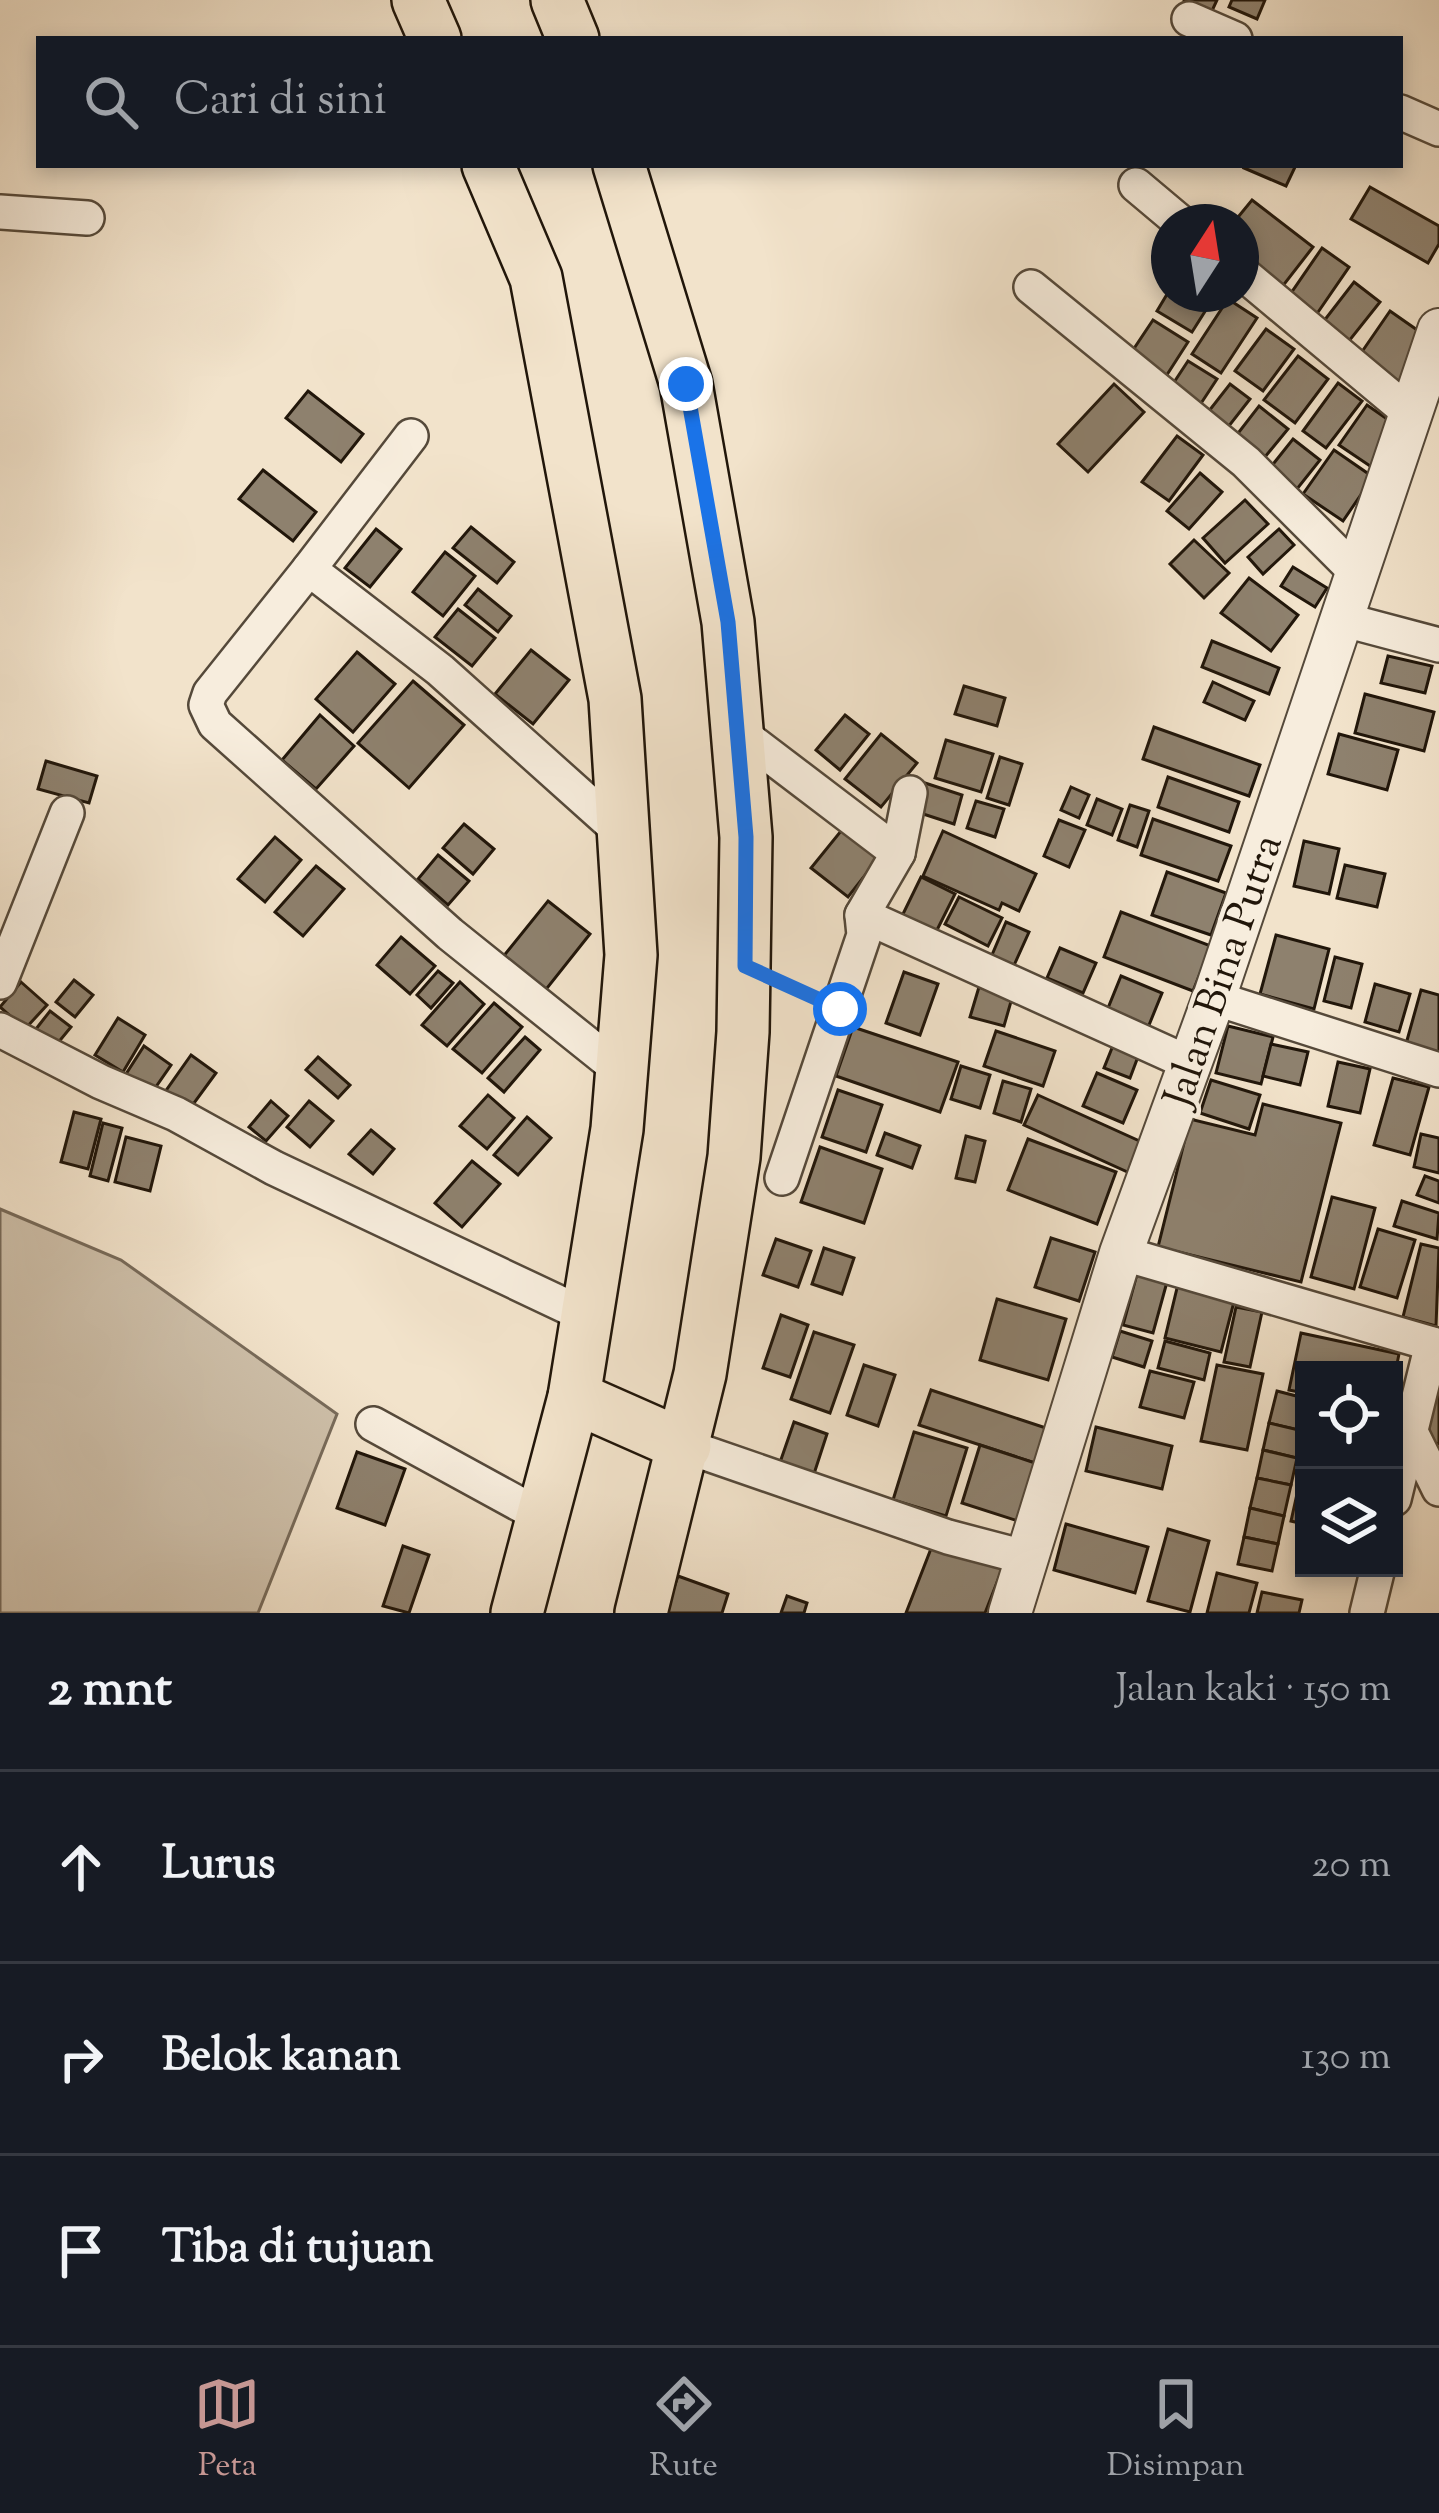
<!DOCTYPE html>
<html lang="id">
<meta charset="utf-8">
<style>
:root{--surface:#171b24;--page:#242831;--text:#f1f3f6;--muted:#9ea1a6;--line:#363941;--accent:#c59692}
body{margin:0;font-family:"Sorts Mill Goudy",serif;background:var(--page);color:var(--text)}
.controls{position:absolute;right:36px;bottom:36px;display:grid;overflow:hidden;border-radius:0px;box-shadow:0 6px 18px #0003}
.controls button{width:108px;height:108px;display:grid;place-items:center;padding:0;border:0;border-bottom:3px solid var(--line);background:var(--surface);color:var(--text);font:60px sans-serif}
.compass{position:absolute;left:1151px;top:204px;width:108px;height:108px;border-radius:50%;background:var(--surface);box-shadow:0 6px 18px #0003;rotate:12deg}
.stop{position:absolute;width:36px;height:36px;margin:-27px;border:9px solid #1a73e8;border-radius:50%;background:#fff}
.stop.end{background:#1a73e8;border-color:#fff;box-shadow:0 3px 12px #0008}
.list{margin:0;padding:0;list-style:none}
h2{display:flex;justify-content:space-between;align-items:center;height:156px;margin:0;padding:0 48px;font-size:51px}
h2 small{font-size:39px;font-weight:400;color:var(--muted)}
.list li{display:grid;grid-template-columns:78px 1fr auto;gap:36px;align-items:center;box-sizing:border-box;height:192px;padding:0 48px;border-top:3px solid var(--line)}
.list b{display:block;font-size:45px;white-space:nowrap}
.list em{font-size:39px;font-style:normal;color:var(--muted)}
.icon{flex:none;width:66px;height:66px;fill:none;stroke:currentColor;stroke-width:2;stroke-linecap:round;stroke-linejoin:round}
.map{position:relative;flex:none;width:1439px;height:1613px;overflow:hidden}
.search{position:absolute;background:var(--surface);box-shadow:0 6px 18px #0003;left:36px;right:36px;top:36px;height:132px;display:flex;align-items:center;gap:30px;box-sizing:border-box;padding:0 42px;border-radius:0px;color:var(--muted);font-size:45px}
.sheet{height:732px;background:var(--surface)}
nav{display:flex;justify-content:space-around;align-items:center;box-sizing:border-box;height:168px;border-top:3px solid var(--line);background:var(--surface);font-size:33px;color:var(--muted)}
nav a{display:grid;justify-items:center;gap:6px}
nav .on{color:var(--accent)}
.map>svg:first-child{display:block}
.green{fill:#cec0aa;stroke:#786b5a;stroke-width:3}
.building{fill:#8e816e;stroke:#21160a;stroke-width:3}
.lines{fill:none;stroke-linecap:round;stroke-linejoin:round}
.minor-casing{stroke:#55493a;stroke-width:38}
.tertiary-casing{stroke:#55493a;stroke-width:46}
.primary-casing{stroke:#21160a;stroke-width:56}
.path{stroke:#21160a;stroke-width:6;stroke-dasharray:3 6;stroke-linecap:butt}
.minor{stroke:#f7eddd;stroke-width:33}
.tertiary{stroke:#f7eddd;stroke-width:42}
.primary{stroke:#f2e3cb;stroke-width:51}
.route{stroke:#1a73e8;stroke-width:15}
.labels{text-anchor:middle;stroke-width:9;stroke-linejoin:round;paint-order:stroke}
.street-label{font-size:42px;fill:#21160a;stroke:#f7eddd}
</style>
<div class="map">
<svg width="1439" height="1613" viewBox="0 0 1439 1613">
<rect width="100%" height="100%" fill="#f2e3cb"/>
<filter id="stains"><feTurbulence type="fractalNoise" baseFrequency=".00167" numOctaves="4"/><feColorMatrix values="0 0 0 0 .2 0 0 0 0 .09 0 0 0 0 .02 0 0 0 .5 -.17"/></filter>
<radialGradient id="worn" r=".72"><stop offset=".6" stop-color="#630" stop-opacity="0"/><stop offset="1" stop-color="#630" stop-opacity=".3"/></radialGradient>
<polygon class="green" points="0,1209 121,1260 337,1414 258,1613 0,1613"/>
<g class="building">
<polygon points="1183,0 1217,0 1211,13"/>
<polygon points="1232,0 1265,0 1257,19 1229,7"/>
<polygon points="1246,165 1296,165 1286,186 1244,168"/>
<polygon points="1370,187 1439,226 1439,244 1428,263 1351,219"/>
<polygon points="1252,200 1313,247 1282,287 1241,256 1241,222 1234,222"/>
<polygon points="1322,248 1349,267 1314,318 1287,299"/>
<polygon points="1354,282 1380,302 1345,346 1320,326"/>
<polygon points="1169,291 1169,294 1216,294 1192,332 1157,311"/>
<polygon points="1228,299 1257,318 1221,373 1192,354"/>
<polygon points="1390,311 1430,339 1399,384 1359,356"/>
<polygon points="1153,320 1188,342 1161,384 1125,362"/>
<polygon points="1266,329 1294,349 1263,391 1235,371"/>
<polygon points="1298,356 1328,379 1295,423 1264,400"/>
<polygon points="1188,361 1217,379 1194,414 1165,396"/>
<polygon points="1338,383 1362,401 1326,448 1303,431"/>
<polygon points="1114,384 1144,412 1088,472 1058,444"/>
<polygon points="1230,384 1250,399 1225,431 1205,416"/>
<polygon points="308,391 363,434 341,462 286,418"/>
<polygon points="1367,405 1400,428 1373,468 1339,445"/>
<polygon points="1259,406 1288,429 1260,463 1232,441"/>
<polygon points="1177,436 1203,455 1169,501 1142,482"/>
<polygon points="1293,439 1320,460 1297,489 1270,468"/>
<polygon points="1334,450 1373,477 1343,521 1303,494"/>
<polygon points="263,470 316,512 293,541 239,499"/>
<polygon points="1200,473 1222,492 1189,529 1167,511"/>
<polygon points="1245,500 1268,524 1225,563 1203,538"/>
<polygon points="471,527 514,562 497,583 453,548"/>
<polygon points="376,529 401,549 370,587 345,568"/>
<polygon points="1279,529 1294,545 1263,574 1248,557"/>
<polygon points="1194,540 1229,573 1204,598 1170,564"/>
<polygon points="445,552 475,576 443,616 413,592"/>
<polygon points="1293,567 1327,588 1315,607 1281,586"/>
<polygon points="1249,578 1298,615 1271,651 1221,613"/>
<polygon points="478,589 511,616 498,632 465,605"/>
<polygon points="458,609 495,638 472,666 435,637"/>
<polygon points="1212,641 1279,668 1269,694 1202,667"/>
<polygon points="531,650 569,680 533,724 495,694"/>
<polygon points="357,652 395,684 353,732 316,699"/>
<polygon points="1388,656 1432,666 1425,693 1381,683"/>
<polygon points="413,681 464,725 409,788 358,743"/>
<polygon points="1213,682 1254,701 1245,720 1204,702"/>
<polygon points="964,686 1005,698 997,726 955,714"/>
<polygon points="1365,694 1434,712 1424,751 1355,733"/>
<polygon points="320,715 354,746 316,789 282,760"/>
<polygon points="845,715 869,734 840,770 816,750"/>
<polygon points="1154,727 1260,765 1249,796 1143,759"/>
<polygon points="881,734 917,763 881,807 845,779"/>
<polygon points="1339,734 1398,750 1387,790 1328,774"/>
<polygon points="946,740 993,754 981,792 935,778"/>
<polygon points="1000,757 1022,764 1009,805 987,798"/>
<polygon points="46,761 97,776 89,803 38,789"/>
<polygon points="1168,777 1239,802 1229,832 1158,807"/>
<polygon points="925,783 962,795 954,824 917,812"/>
<polygon points="1071,787 1089,795 1079,818 1061,810"/>
<polygon points="1097,799 1122,809 1112,835 1087,825"/>
<polygon points="976,801 1004,809 995,837 967,828"/>
<polygon points="1130,805 1149,811 1137,847 1118,840"/>
<polygon points="1153,819 1231,846 1218,881 1141,855"/>
<polygon points="1059,820 1085,830 1069,867 1044,856"/>
<polygon points="464,824 494,849 473,874 443,848"/>
<polygon points="845,826 881,855 848,897 811,868"/>
<polygon points="943,831 1036,874 1019,911 1002,903 999,910 923,876"/>
<polygon points="275,837 301,860 265,902 238,879"/>
<polygon points="1304,841 1339,849 1329,894 1294,886"/>
<polygon points="438,855 469,881 448,905 418,879"/>
<polygon points="1345,865 1385,874 1377,907 1337,898"/>
<polygon points="316,866 344,889 303,936 275,912"/>
<polygon points="1167,872 1226,893 1211,935 1152,915"/>
<polygon points="921,877 955,894 935,934 901,918"/>
<polygon points="959,897 1002,918 988,946 945,924"/>
<polygon points="548,901 590,934 544,992 502,958"/>
<polygon points="1121,912 1211,946 1193,991 1104,957"/>
<polygon points="1006,922 1029,932 1011,972 989,962"/>
<polygon points="1276,935 1329,949 1314,1009 1260,994"/>
<polygon points="401,937 435,966 410,994 377,965"/>
<polygon points="1060,948 1096,963 1083,993 1047,978"/>
<polygon points="1335,957 1362,964 1351,1008 1324,1001"/>
<polygon points="438,971 453,983 431,1008 417,995"/>
<polygon points="904,972 938,984 920,1035 886,1023"/>
<polygon points="1121,976 1162,993 1147,1030 1106,1013"/>
<polygon points="74,980 93,995 75,1017 56,1002"/>
<polygon points="21,982 47,1005 25,1029 0,1007"/>
<polygon points="460,982 484,1004 447,1046 422,1025"/>
<polygon points="1375,984 1410,994 1399,1032 1365,1022"/>
<polygon points="979,987 1012,998 1004,1026 970,1017"/>
<polygon points="1421,990 1439,995 1439,1053 1406,1044"/>
<polygon points="494,1003 522,1027 482,1073 453,1049"/>
<polygon points="50,1011 71,1027 57,1044 36,1029"/>
<polygon points="118,1018 145,1035 123,1072 95,1055"/>
<polygon points="1228,1026 1273,1037 1261,1084 1216,1073"/>
<polygon points="853,1027 958,1062 940,1112 836,1076"/>
<polygon points="996,1031 1055,1051 1043,1086 984,1066"/>
<polygon points="525,1037 540,1050 504,1092 488,1078"/>
<polygon points="1114,1043 1139,1054 1130,1078 1104,1068"/>
<polygon points="1271,1044 1308,1052 1300,1085 1263,1076"/>
<polygon points="144,1046 171,1065 153,1091 126,1074"/>
<polygon points="191,1055 216,1073 189,1110 165,1092"/>
<polygon points="318,1057 350,1085 338,1098 306,1070"/>
<polygon points="1338,1062 1370,1069 1360,1113 1328,1106"/>
<polygon points="961,1066 990,1075 980,1108 951,1099"/>
<polygon points="1097,1073 1137,1090 1123,1123 1083,1106"/>
<polygon points="1393,1078 1429,1087 1410,1155 1374,1145"/>
<polygon points="1211,1080 1260,1095 1249,1129 1200,1113"/>
<polygon points="1003,1081 1031,1089 1021,1122 994,1113"/>
<polygon points="838,1090 882,1105 866,1152 822,1137"/>
<polygon points="488,1095 514,1118 487,1149 460,1126"/>
<polygon points="1038,1095 1146,1144 1132,1174 1024,1125"/>
<polygon points="271,1101 288,1116 266,1141 249,1127"/>
<polygon points="309,1101 333,1121 310,1147 287,1127"/>
<polygon points="1263,1104 1341,1123 1301,1282 1158,1247 1190,1119 1255,1135"/>
<polygon points="74,1112 101,1119 88,1169 61,1162"/>
<polygon points="527,1117 551,1138 518,1175 494,1155"/>
<polygon points="103,1123 122,1128 108,1181 90,1176"/>
<polygon points="371,1130 394,1149 373,1174 349,1154"/>
<polygon points="885,1133 920,1146 912,1168 877,1155"/>
<polygon points="1421,1134 1439,1138 1439,1173 1414,1167"/>
<polygon points="966,1136 985,1141 975,1182 956,1178"/>
<polygon points="126,1137 161,1146 150,1191 115,1182"/>
<polygon points="1028,1139 1116,1172 1097,1224 1008,1190"/>
<polygon points="820,1147 882,1169 864,1223 801,1202"/>
<polygon points="472,1161 500,1184 462,1227 435,1203"/>
<polygon points="1425,1176 1439,1181 1439,1203 1417,1195"/>
<polygon points="1332,1197 1375,1208 1354,1289 1311,1277"/>
<polygon points="1402,1201 1439,1213 1437,1239 1394,1226"/>
<polygon points="1378,1229 1415,1240 1397,1298 1360,1287"/>
<polygon points="1051,1238 1095,1252 1079,1301 1035,1287"/>
<polygon points="776,1239 811,1251 798,1287 763,1275"/>
<polygon points="1421,1244 1439,1248 1436,1326 1403,1317"/>
<polygon points="824,1248 854,1258 842,1294 812,1284"/>
<polygon points="1137,1274 1167,1282 1153,1333 1123,1325"/>
<polygon points="1178,1284 1235,1298 1221,1352 1165,1338"/>
<polygon points="997,1299 1066,1319 1048,1380 980,1360"/>
<polygon points="1236,1307 1262,1312 1250,1367 1224,1362"/>
<polygon points="781,1315 808,1325 790,1377 763,1368"/>
<polygon points="1120,1331 1152,1341 1144,1367 1112,1357"/>
<polygon points="814,1332 854,1345 830,1413 791,1399"/>
<polygon points="1301,1333 1399,1354 1394,1379 1394,1370 1304,1370 1304,1393 1289,1390"/>
<polygon points="1165,1341 1210,1353 1204,1380 1158,1368"/>
<polygon points="864,1365 895,1375 878,1426 847,1415"/>
<polygon points="1217,1365 1263,1374 1247,1450 1201,1441"/>
<polygon points="1150,1371 1194,1382 1184,1418 1140,1407"/>
<polygon points="1434,1384 1439,1385 1439,1444 1423,1442"/>
<polygon points="931,1390 1049,1429 1038,1464 919,1425"/>
<polygon points="1277,1391 1304,1398 1303,1431 1269,1423"/>
<polygon points="794,1422 827,1434 811,1483 777,1471"/>
<polygon points="1269,1423 1303,1431 1297,1458 1263,1450"/>
<polygon points="1096,1427 1172,1446 1162,1489 1086,1471"/>
<polygon points="914,1432 967,1448 946,1516 893,1500"/>
<polygon points="980,1445 1038,1464 1018,1521 962,1503"/>
<polygon points="1263,1450 1297,1458 1291,1485 1257,1478"/>
<polygon points="357,1452 405,1469 385,1525 337,1508"/>
<polygon points="1257,1478 1291,1485 1284,1516 1250,1508"/>
<polygon points="1297,1494 1304,1495 1304,1524 1291,1521"/>
<polygon points="1250,1508 1284,1516 1278,1544 1244,1537"/>
<polygon points="1066,1524 1148,1547 1135,1593 1054,1570"/>
<polygon points="1168,1529 1209,1541 1190,1612 1148,1601"/>
<polygon points="1244,1537 1278,1544 1272,1571 1238,1564"/>
<polygon points="934,1541 1003,1567 985,1613 906,1613"/>
<polygon points="403,1546 429,1555 409,1613 383,1606"/>
<polygon points="1217,1573 1257,1583 1249,1613 1207,1613"/>
<polygon points="678,1576 728,1594 722,1613 665,1613"/>
<polygon points="1262,1592 1302,1600 1299,1613 1257,1613"/>
<polygon points="787,1596 807,1603 804,1613 781,1613"/>
</g>
<g class="lines">
<defs>
<g id="minor">
<polyline points="1189,19 1235,39"/>
<polyline points="1400,112 1439,129"/>
<polyline points="1136,185 1180,222"/>
<polyline points="0,212 87,218"/>
<polyline points="1241,272 1411,414"/>
<polyline points="1031,287 1246,462 1359,575"/>
<polyline points="411,436 309,569 440,670 622,833"/>
<polyline points="309,569 210,693 206,705 215,724 450,934 621,1071"/>
<polyline points="1341,619 1439,645"/>
<polyline points="739,732 898,853"/>
<polyline points="862,915 1189,1063"/>
<polyline points="0,982 67,813"/>
<polyline points="1214,998 1439,1070"/>
<polyline points="0,1030 101,1082 176,1114 274,1168 587,1316"/>
<polyline points="782,1178 864,935 862,915 898,853 910,793"/>
<polyline points="1121,1253 1439,1346"/>
<polyline points="373,1424 541,1516"/>
<polyline points="1410,1430 1439,1489"/>
<polyline points="685,1446 948,1537 1028,1558"/>
<polyline points="1394,1499 1432,1344"/>
<polyline points="1367,1613 1378,1568"/>
</g>
<polyline id="tertiary" points="1010,1613 1121,1253 1214,998 1439,330"/>
<g id="primary">
<polyline points="418,0 435,39"/>
<polyline points="557,0 573,39"/>
<polyline points="488,165 536,278 615,699 631,955 617,1129 574,1397 517,1613"/>
<polyline points="619,165 686,384 728,622 746,837 743,1032 734,1157 700,1374 641,1613"/>
<polyline points="574,1397 685,1446"/>
</g>
</defs>
<use href="#minor" class="minor-casing"/>
<use href="#tertiary" class="tertiary-casing"/>
<use href="#primary" class="primary-casing"/>
<polyline class="path" points="783,983 815,997"/>
<use href="#minor" class="minor"/>
<use href="#tertiary" class="tertiary"/>
<use href="#primary" class="primary"/>
</g>
<g class="lines">
<polyline class="route" points="686,384 728,622 746,837 745,966 840,1009"/>
</g>
<g class="labels">
<g class="street-label">
<text transform="translate(1221 970) rotate(-71)" y="15">Jalan Bina Putra</text>
</g>
</g>
<rect width="100%" height="100%" filter="url(#stains)"/>
<rect width="100%" height="100%" fill="url(#worn)"/>
</svg>
<div class="controls">
<button><svg class="icon" aria-label="locate" viewBox="0 0 24 24"><circle cx="12" cy="12" r="6"/><path d="M12 2v4M12 18v4M2 12h4M18 12h4"/></svg></button>
<button><svg class="icon" aria-label="layers" viewBox="0 0 24 24"><path d="M12 4l9 5-9 5-9-5zM3 14l9 5 9-5"/></svg></button>
</div>
<svg class="compass" viewBox="-18 -18 36 36"><path d="M0-13l5 13h-10z" fill="#e53935"/><path d="M0 13l5-13h-10z" fill="#9ea1a6"/></svg>
<div class="stop" style="left:840px;top:1009px"></div>
<div class="stop end" style="left:686px;top:384px"></div>
<div class="search"><svg class="icon" aria-label="search" viewBox="0 0 24 24"><circle cx="10" cy="10" r="6"/><path d="M15 15l6 6"/></svg>Cari di sini</div>
</div>
<section class="sheet">
<h2>2 mnt<small>Jalan kaki · 150 m</small></h2>
<ul class="list">
<li><svg class="icon" aria-label="ahead" viewBox="0 0 24 24"><path d="M12 20V5M6 11l6-6 6 6"/></svg><div><b>Lurus</b></div><em>20 m</em></li>
<li><svg class="icon" aria-label="right" viewBox="0 0 24 24"><path d="M7 20v-9h11M14 6l5 5-5 5"/></svg><div><b>Belok kanan</b></div><em>130 m</em></li>
<li><svg class="icon" aria-label="arrive" viewBox="0 0 24 24"><path d="M6 21V4h12l-3 4 3 4H6"/></svg><div><b>Tiba di tujuan</b></div></li>
</ul>
</section>
<nav>
<a class="on"><svg class="icon" aria-label="map" viewBox="0 0 24 24"><path d="M3 6l6-2 6 2 6-2v14l-6 2-6-2-6 2zM9 4v14M15 6v14"/></svg>Peta</a>
<a><svg class="icon" aria-label="directions" viewBox="0 0 24 24"><path d="M12 3l9 9-9 9-9-9zM9 14v-3h6M13 9l2 2-2 2"/></svg>Rute</a>
<a><svg class="icon" aria-label="saved" viewBox="0 0 24 24"><path d="M7 4h10v16l-5-4-5 4z"/></svg>Disimpan</a>
</nav>
